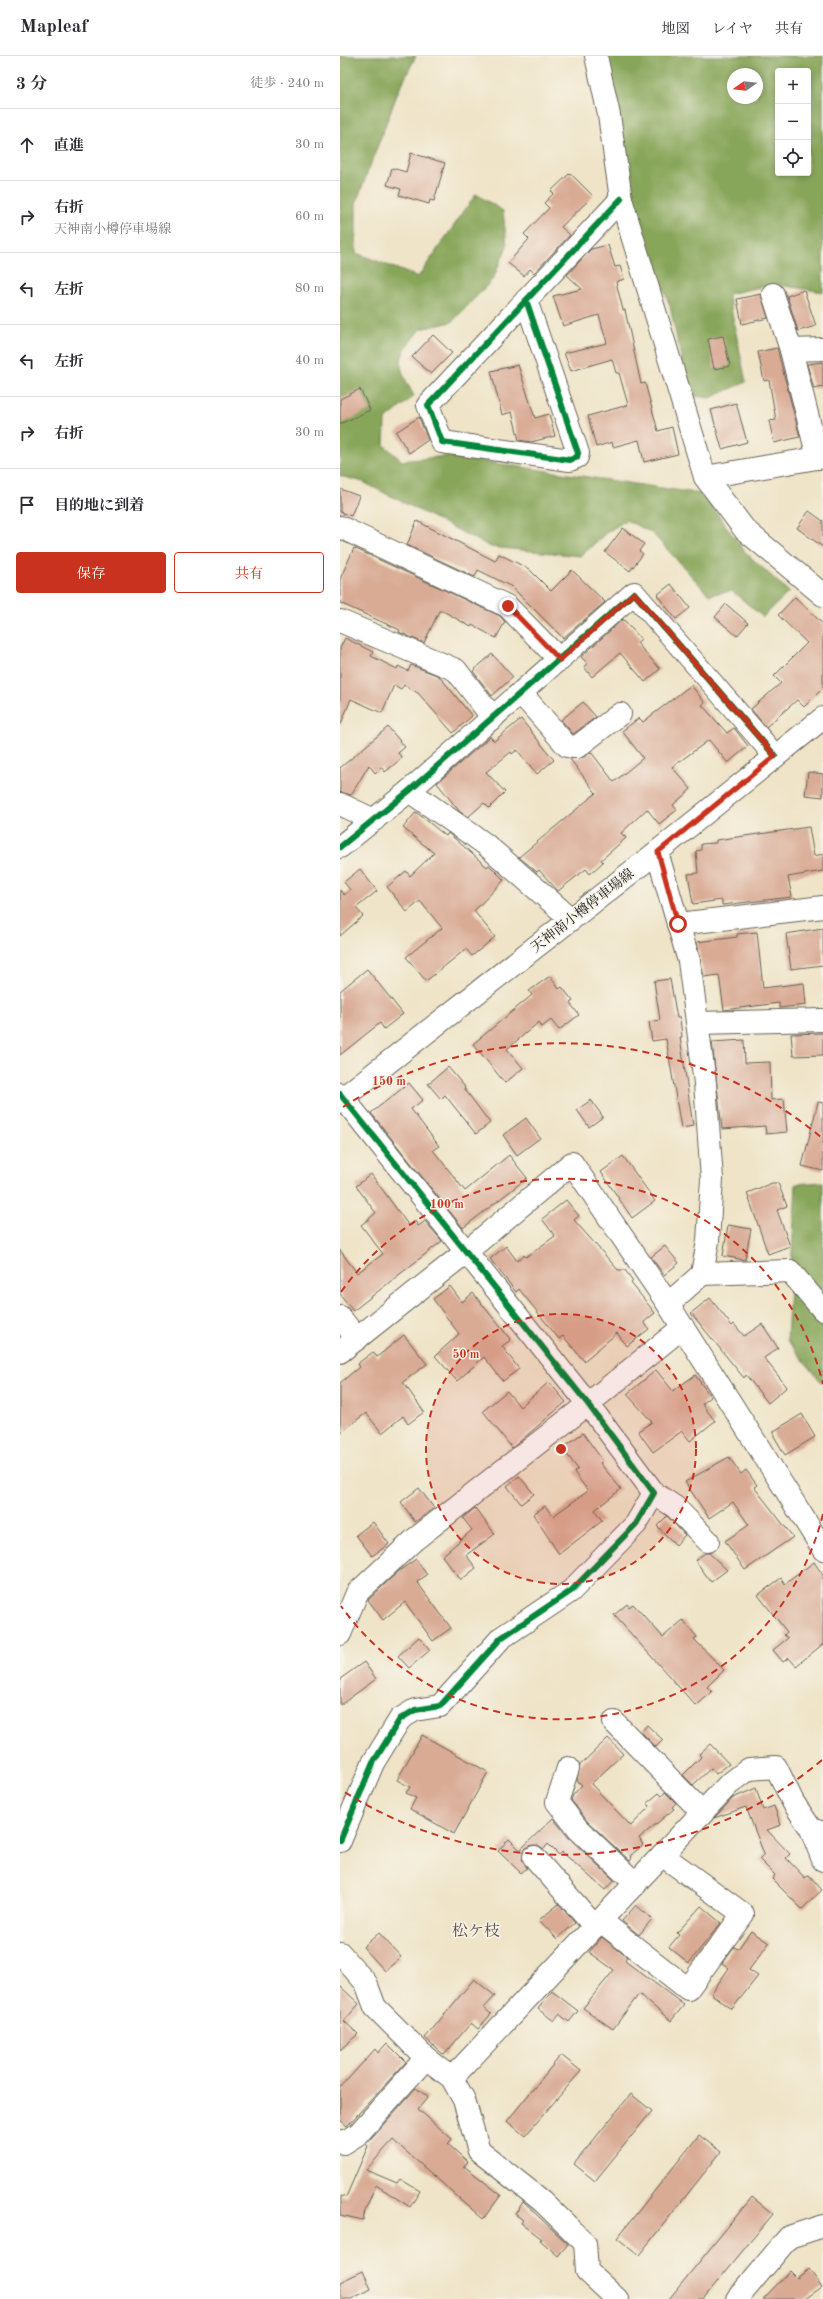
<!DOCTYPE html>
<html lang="ja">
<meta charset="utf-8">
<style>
:root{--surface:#fff;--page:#f7f7f7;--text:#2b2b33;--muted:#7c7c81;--line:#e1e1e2;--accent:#c8321e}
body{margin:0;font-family:"Old Standard TT","Noto Serif JP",serif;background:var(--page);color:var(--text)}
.controls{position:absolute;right:12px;top:12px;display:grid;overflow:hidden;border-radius:4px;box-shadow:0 2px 6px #0003}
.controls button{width:36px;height:36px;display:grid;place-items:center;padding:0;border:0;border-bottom:1px solid var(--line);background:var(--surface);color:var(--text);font:20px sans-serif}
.compass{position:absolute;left:387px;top:12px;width:36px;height:36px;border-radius:50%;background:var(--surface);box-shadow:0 2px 6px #0003;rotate:256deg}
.stop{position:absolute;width:12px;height:12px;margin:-9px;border:3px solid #c8321e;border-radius:50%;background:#fff}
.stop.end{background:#c8321e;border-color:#fff;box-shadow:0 1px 4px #0008}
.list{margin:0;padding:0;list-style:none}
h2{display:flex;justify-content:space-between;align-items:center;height:52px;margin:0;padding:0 16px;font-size:17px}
h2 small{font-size:13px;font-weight:400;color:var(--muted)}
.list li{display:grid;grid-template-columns:26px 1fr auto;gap:12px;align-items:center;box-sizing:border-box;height:72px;padding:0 16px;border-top:1px solid var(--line)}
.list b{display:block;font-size:15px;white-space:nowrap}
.list p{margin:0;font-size:13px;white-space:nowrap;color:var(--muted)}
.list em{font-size:13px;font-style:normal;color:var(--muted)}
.actions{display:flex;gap:8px;padding:12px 16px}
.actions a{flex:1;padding:9px 0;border:1px solid var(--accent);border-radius:4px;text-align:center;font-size:14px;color:var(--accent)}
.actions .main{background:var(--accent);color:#fff}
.icon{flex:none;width:22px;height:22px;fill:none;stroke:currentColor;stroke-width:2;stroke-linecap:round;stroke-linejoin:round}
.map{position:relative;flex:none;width:483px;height:2243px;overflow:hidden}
header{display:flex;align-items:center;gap:24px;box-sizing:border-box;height:56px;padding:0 20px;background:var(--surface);border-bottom:1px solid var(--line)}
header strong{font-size:19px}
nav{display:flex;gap:22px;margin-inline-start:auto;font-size:14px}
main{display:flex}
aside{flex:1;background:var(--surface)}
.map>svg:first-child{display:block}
.forest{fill:#88a65a;stroke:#52613b;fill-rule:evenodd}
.building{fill:#d9ab95}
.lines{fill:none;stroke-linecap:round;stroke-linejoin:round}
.minor-casing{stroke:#666258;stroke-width:24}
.major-casing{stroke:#666258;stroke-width:24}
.minor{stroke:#fff;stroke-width:22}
.major{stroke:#fff;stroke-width:22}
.cycleway-casing{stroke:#f7f3e8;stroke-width:8}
.cycleway{stroke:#00873e;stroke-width:6}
.route{stroke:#c8321e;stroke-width:5}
.ring{fill:none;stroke:#c8321e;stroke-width:2;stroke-dasharray:7 5}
.labels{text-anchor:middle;stroke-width:3;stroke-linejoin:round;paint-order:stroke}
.street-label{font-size:14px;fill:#1c1c1c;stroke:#f7f3e8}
.quarter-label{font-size:16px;fill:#5e4e46;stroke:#f7f3e8}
.centre{fill:#c8321e;stroke:#f7f3e8;stroke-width:2}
.ring-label{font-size:12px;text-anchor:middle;font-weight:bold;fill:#c8321e;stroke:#f7f3e8;stroke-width:3;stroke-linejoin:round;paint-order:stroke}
</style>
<header>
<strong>Mapleaf</strong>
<nav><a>地図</a><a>レイヤ</a><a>共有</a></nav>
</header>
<main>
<aside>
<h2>3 分<small>徒歩 · 240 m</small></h2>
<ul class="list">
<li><svg class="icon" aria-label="ahead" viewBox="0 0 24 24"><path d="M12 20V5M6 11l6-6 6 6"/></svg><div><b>直進</b></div><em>30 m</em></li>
<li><svg class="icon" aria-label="right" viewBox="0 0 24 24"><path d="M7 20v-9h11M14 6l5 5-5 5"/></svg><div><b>右折</b><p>天神南小樽停車場線</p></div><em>60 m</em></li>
<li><svg class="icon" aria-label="left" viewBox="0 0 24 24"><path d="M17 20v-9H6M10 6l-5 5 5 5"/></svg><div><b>左折</b></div><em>80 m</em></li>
<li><svg class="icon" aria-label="left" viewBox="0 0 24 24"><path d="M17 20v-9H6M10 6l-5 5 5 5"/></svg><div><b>左折</b></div><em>40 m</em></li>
<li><svg class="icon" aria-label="right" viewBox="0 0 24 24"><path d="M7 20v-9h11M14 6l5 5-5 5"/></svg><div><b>右折</b></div><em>30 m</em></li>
<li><svg class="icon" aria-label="arrive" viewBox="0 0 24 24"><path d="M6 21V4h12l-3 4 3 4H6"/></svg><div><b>目的地に到着</b></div></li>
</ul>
<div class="actions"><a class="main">保存</a><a>共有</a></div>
</aside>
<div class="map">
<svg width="483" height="2243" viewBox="0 0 483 2243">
<rect width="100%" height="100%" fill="#f7f3e8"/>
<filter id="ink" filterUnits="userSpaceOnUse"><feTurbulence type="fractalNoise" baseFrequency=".025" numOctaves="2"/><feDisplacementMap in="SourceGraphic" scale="8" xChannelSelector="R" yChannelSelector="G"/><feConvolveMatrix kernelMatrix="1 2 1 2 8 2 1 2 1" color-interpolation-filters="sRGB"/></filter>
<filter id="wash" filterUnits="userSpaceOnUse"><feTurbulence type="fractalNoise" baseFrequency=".012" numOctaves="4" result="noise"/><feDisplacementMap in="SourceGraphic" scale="16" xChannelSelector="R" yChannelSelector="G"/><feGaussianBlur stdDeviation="0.9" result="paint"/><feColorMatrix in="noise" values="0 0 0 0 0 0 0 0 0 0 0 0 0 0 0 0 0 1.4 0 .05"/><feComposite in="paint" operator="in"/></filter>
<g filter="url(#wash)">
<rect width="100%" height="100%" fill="#efe4c8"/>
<g class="forest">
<path d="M0,0H76L58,36L16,147V197L78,221L136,138L163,155L167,190L153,223L112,266L80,273C56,304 55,305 74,340L45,364L44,389L62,405L107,400L362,438L406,497L449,536L423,561L392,535L369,539L312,477L286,464L266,477L241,500L151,491L23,426L0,420Z"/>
<path d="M264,0H483V236L434,228L388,238L406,326L370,342L349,339L330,250L297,160ZM438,15H468V117H438ZM393,18H417V42H393Z"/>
<polygon points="483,1126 483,1328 447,1284 456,1128"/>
</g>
<g id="blocks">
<g class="building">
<polygon points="71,97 105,107 94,145 90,144 89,148 59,139 61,133 47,129 52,112 66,116"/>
<polygon points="230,117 253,140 221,171 230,179 194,217 190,213 184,220 168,207 189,183 184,178 209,152 204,147 214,137 211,135"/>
<polygon points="268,189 275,211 280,210 284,223 276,226 283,254 285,254 301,328 305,327 318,375 332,371 338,398 304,406 299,384 273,391 272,386 256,391 248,360 288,349 279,317 276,317 272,303 231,315 224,297 267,287 259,259 223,270 213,240 242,233 227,219 251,193"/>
<polygon points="464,234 476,270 458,275 447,240"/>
<polygon points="421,238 428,262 402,268 397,243"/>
<polygon points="93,279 112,297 91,318 72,301"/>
<polygon points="383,280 390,310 374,313 368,283"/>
<polygon points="437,292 460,381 434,387 429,365 436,364 429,324 424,325 418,296"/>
<polygon points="483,306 483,331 474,333 467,308"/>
<polygon points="178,309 195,362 209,358 215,380 191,386 179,384 172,356 162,359 151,315"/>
<polygon points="20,333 30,354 0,368 0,343"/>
<polygon points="396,347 407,386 382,393 371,354"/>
<polygon points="79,361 88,384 69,397 56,376"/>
<polygon points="0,433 19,440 11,460 0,456"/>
<polygon points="469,455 483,465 483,491 457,472"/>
<polygon points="77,465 155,505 159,498 189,513 211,535 232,514 265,546 223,582 172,531 138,514 135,521 67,489"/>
<polygon points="283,472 304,488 299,495 303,498 290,515 265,496"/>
<polygon points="14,492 160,560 165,566 156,582 132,569 131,571 103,555 99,555 84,587 59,576 60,574 0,547 0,523"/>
<polygon points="331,528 350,552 336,563 317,539"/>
<polygon points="455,541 483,568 483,632 464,651 457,644 426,671 411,653 441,627 434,620 467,587 438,559"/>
<polygon points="386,548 408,567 397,580 375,561"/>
<polygon points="283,563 301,583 297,587 320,613 305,626 280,597 252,621 244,611 247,607 241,601"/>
<polygon points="5,582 33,596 31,600 57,613 58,610 68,615 71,609 99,620 132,660 113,677 78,637 64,629 61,633 54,629 42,657 11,643 0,670 0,592"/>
<polygon points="152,598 173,621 152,640 133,615"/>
<polygon points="351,629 365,647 362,649 387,677 394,672 408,690 388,707 369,684 332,711 351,733 333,749 337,754 319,768 307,753 281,777 286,782 261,804 263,806 250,818 246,813 218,835 199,814 197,816 179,801 256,737 230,703 244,701 251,696 274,726 303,702 282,675 299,662 303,666"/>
<polygon points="243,646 256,661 233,678 221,664"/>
<polygon points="181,663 214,704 197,718 177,694 172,698 171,696 146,716 165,736 149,752 144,747 128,761 120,756 97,727 150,681 154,685"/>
<polygon points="48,671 65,691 58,697 62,702 45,716 41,711 35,717 29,709 11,739 0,736 0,712"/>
<polygon points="468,716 483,718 483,741 465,739"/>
<polygon points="76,756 106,780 108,777 114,782 147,811 149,809 164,824 134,855 155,881 132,900 126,893 86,925 66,901 102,872 80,845 67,856 47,831 66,815 70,820 94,797 63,772"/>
<polygon points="469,771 474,800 483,798 483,815 448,821 452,841 382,849 382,844 353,848 348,818 358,817 356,795 361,794 361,788 376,787 376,784"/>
<polygon points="20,813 37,835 16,852 23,860 0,880 0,834 4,839 10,834 4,826"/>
<polygon points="483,872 483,909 451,913 446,878"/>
<polygon points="417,876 423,932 464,927 466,949 439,952 439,947 384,954 379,919 364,921 357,886 397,881 397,878"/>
<polygon points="27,913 63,958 44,973 40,967 0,999 0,935"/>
<polygon points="210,920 219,933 222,931 233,945 230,947 239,959 219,974 211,964 202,971 199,966 167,993 183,1012 165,1027 133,988 192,939 189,935"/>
<polygon points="330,923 337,962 340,962 342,981 340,981 353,1070 341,1072 326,983 312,985 309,966 320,964 314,925"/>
<polygon points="483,977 483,999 453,1000 451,978"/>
<polygon points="404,984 405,1007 430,1006 431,1044 444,1043 447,1076 426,1078 425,1070 382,1073 372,986"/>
<polygon points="108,1011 125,1031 124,1032 150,1067 136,1078 105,1039 101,1043 88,1028"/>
<polygon points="69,1027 83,1044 71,1053 99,1090 93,1094 125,1135 169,1099 187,1122 123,1172 31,1057"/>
<polygon points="251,1044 263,1061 249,1071 237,1054"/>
<polygon points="478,1046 483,1047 483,1115 462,1110"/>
<polygon points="186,1062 200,1082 177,1099 163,1079"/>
<polygon points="283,1100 315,1145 292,1162 261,1116"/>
<polygon points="31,1118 69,1170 75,1165 78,1170 85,1165 102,1185 13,1255 0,1238 0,1194 17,1217 43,1198 21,1169 36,1157 16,1130"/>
<polygon points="432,1127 438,1127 447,1150 437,1154 450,1190 428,1198 407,1137"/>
<polygon points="226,1144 239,1160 234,1164 278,1214 285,1214 293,1225 291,1227 315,1257 304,1266 309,1273 287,1290 277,1277 244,1305 223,1280 219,1283 179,1233 176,1236 150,1203 166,1190 177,1205 184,1199 186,1201 215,1180 202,1163"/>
<polygon points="388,1169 411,1173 405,1204 383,1200"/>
<polygon points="325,1190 339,1207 324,1219 311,1201"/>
<polygon points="110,1230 122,1246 133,1237 171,1284 162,1290 179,1313 163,1325 144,1301 117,1325 95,1300 119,1278 93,1243"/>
<polygon points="370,1242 392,1270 394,1268 404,1280 422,1268 438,1292 424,1302 447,1331 428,1347 406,1319 404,1322 351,1257"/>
<polygon points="64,1279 87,1308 63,1326 84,1356 68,1368 63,1360 42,1377 26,1357 0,1377 0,1327 19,1311 17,1308 33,1296 37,1301"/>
<polygon points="316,1314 333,1335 355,1319 371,1341 362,1348 375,1365 350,1385 342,1375 313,1396 298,1375 312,1366 287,1338"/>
<polygon points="209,1326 226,1346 172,1392 143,1355 167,1335 180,1351"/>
<polygon points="462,1358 475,1381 445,1399 434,1380 434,1375"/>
<polygon points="243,1377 263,1405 260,1407 281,1433 255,1454 262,1465 219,1498 193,1458 205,1450 213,1460 248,1435 234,1416 238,1413 222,1392"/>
<polygon points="389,1401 401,1418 406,1414 417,1429 414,1431 453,1481 405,1514 385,1485 409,1469 393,1446 369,1462 345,1426"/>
<polygon points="179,1420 194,1438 181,1448 167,1430"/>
<polygon points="79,1432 94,1452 75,1466 61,1446"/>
<polygon points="135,1452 155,1478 126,1499 136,1512 121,1524 102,1500 132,1474 123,1462"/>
<polygon points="327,1460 345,1479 336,1489 317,1470"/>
<polygon points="33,1466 49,1488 32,1500 16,1479"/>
<polygon points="365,1497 369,1497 387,1514 371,1526 355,1504"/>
<polygon points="76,1503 87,1519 77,1526 111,1572 93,1585 65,1546 43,1564 28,1544 59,1515"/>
<polygon points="474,1506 483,1519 483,1588 456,1610 449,1602 443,1606 433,1594 448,1582 444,1579 447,1576 418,1539 441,1522 445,1528"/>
<polygon points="287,1548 289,1551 293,1548 323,1581 343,1564 357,1581 354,1583 384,1614 367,1631 372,1636 356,1650 274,1559"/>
<polygon points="79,1581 90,1594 69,1612 58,1600"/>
<polygon points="24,1606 36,1623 0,1649 0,1623"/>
<polygon points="307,1669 323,1684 316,1691 301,1676"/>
<polygon points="82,1679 148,1716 114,1778 70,1753 76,1742 66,1737 70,1731 57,1724"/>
<polygon points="268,1682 283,1698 251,1728 291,1770 310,1750 307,1747 319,1737 322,1740 325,1736 336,1747 332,1751 334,1753 299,1782 303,1789 290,1800 292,1802 290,1805 247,1765 231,1744 233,1739 242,1729 237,1724 240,1709"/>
<polygon points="370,1688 389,1708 376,1718 371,1712 353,1729 343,1719 361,1701 359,1698"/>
<polygon points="416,1732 423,1754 434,1750 441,1769 427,1774 450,1798 446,1802 465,1822 469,1819 482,1834 462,1853 432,1823 435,1819 419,1803 424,1798 406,1751 374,1762 393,1742"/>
<polygon points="213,1762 229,1782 274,1824 265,1834 222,1796 219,1799 208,1788 204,1793 198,1789 192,1789 186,1792 182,1803 187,1812 181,1817 158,1795 169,1783 180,1794"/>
<polygon points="219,1848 235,1867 217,1883 199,1864"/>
<polygon points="296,1849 312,1863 299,1879 282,1865"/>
<polygon points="361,1850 381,1867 349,1907 329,1891 339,1879 337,1877"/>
<polygon points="411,1875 429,1887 409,1914 418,1920 392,1953 371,1938 389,1912 382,1907 394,1891 398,1893"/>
<polygon points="39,1877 61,1901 45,1915 23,1891"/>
<polygon points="262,1881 287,1901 285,1905 344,1949 331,1965 299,1938 273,1973 243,1952 274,1914 249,1896"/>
<polygon points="134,1923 155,1940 144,1952 151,1958 138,1973 131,1967 104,1999 85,1982"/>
<polygon points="0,1930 19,1948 4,1965 18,1978 0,1994"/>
<polygon points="212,1935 238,1955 229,1966 219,1958 214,1965 198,1953"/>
<polygon points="47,1987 66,2006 7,2070 0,2064 0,2032 35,1993 38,1997"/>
<polygon points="221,1999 241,2015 185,2080 167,2065"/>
<polygon points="76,2032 88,2041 78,2053 112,2083 108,2088 128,2106 124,2110 161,2139 143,2163 53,2084 26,2114 57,2127 60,2123 80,2135 70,2151 36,2129 25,2154 23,2164 0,2159 0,2140 6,2141 28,2090 26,2088"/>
<polygon points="291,2038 312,2055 255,2125 234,2108"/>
<polygon points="359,2079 381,2096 299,2199 277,2182"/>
<polygon points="412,2141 433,2158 363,2243 329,2243"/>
<polygon points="183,2146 228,2188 218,2200 200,2184 202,2183 181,2167 183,2164 175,2158"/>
<polygon points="469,2213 482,2231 465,2243 423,2243 450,2215 457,2222"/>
<polygon points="23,2215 31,2233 11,2243 0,2243 0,2226"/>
</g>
</g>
</g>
<g filter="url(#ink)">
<use href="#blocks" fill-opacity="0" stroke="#666258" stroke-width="1"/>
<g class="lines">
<defs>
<g id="minor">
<polyline points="256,0 269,59 281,143 365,421 405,474 483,539"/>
<polyline points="433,238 451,294 478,402"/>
<polyline points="186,244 238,397 237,401 230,404 102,386 88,349 281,143"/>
<polyline points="451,294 483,293"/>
<polyline points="365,421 483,401"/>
<polyline points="0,471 167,550 220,604"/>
<polyline points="0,565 116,614 153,662"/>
<polyline points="181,637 227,690 237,691 280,658"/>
<polyline points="69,735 145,788 231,863"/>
<polyline points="0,748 34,764"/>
<polyline points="0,791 69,735 294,537 435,700"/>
<polyline points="317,796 349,905 365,1027 372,1123 368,1185 362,1218 328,1248"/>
<polyline points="338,868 483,851"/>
<polyline points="358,967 483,964"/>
<polyline points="0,1038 248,1348 314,1437 296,1468 231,1535 161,1582 100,1650 75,1654 60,1663 33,1707 0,1785"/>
<polyline points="362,1218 450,1215 483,1254"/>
<polyline points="0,1261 17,1283"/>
<polyline points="0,1296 126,1196 232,1107 328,1248 483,1493"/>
<polyline points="314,1437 335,1451 368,1485"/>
<polyline points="0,1578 17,1537 74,1484 248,1348 343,1271"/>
<polyline points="274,1666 363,1757"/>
<polyline points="228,1712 217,1746 238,1773 296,1828"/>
<polyline points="471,1773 483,1804"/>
<polyline points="194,1801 255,1871"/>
<polyline points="261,1865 348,1933 403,1858 322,1799"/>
<polyline points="0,1897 26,1927 35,1951 86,2002 112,2022 124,2044 139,2095 202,2145 245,2187 247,2215 277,2243"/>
<polyline points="112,2022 388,1729 409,1713 436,1711 453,1746 471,1773 483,1777"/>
<polyline points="0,2085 4,2087 18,2078 86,2002"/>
<polyline points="397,2243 449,2181 483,2170"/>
</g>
<polyline id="major" points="0,1044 317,796 483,662"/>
</defs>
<use href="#minor" class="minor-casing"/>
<use href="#major" class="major-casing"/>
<use href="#minor" class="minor"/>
<use href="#major" class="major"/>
<defs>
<g id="cycleway">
<polyline points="186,244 238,397 237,401 230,404 102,386 88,349 281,143"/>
<polyline points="0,791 69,735 294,537 435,700"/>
<polyline points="0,1038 248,1348 314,1437 296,1468 231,1535 161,1582 100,1650 75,1654 60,1663 33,1707 0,1785"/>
</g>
</defs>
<use href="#cycleway" class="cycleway-casing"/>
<use href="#cycleway" class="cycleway"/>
</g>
</g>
<g class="lines" filter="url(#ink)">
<polyline class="route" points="168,550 220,604 294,537 435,700 318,796 338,868"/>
</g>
<circle cx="221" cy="1393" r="135" fill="#c8321e" fill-opacity=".12"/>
<g class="ring">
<circle cx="221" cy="1393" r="135"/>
<path d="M483 1458A270 270 0 0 1 1 1550M1 1236A270 270 0 0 1 483 1328"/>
<path d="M482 1704A406 406 0 0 1 3 1735M3 1051A406 406 0 0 1 482 1082"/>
</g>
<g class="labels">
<g class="street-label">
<text transform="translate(242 854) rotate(-38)" y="5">天神南小樽停車場線</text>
</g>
<g class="quarter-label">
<text x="136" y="1880">松ケ枝</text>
</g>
</g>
<circle cx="221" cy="1393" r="6" class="centre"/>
<g class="ring-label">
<text x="49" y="1029">150 m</text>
<text x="107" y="1152">100 m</text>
<text x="126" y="1302">50 m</text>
</g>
</svg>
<div class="controls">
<button>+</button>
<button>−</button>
<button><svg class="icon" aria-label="locate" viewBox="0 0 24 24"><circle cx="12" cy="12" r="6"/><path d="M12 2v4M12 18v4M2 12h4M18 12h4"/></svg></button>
</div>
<svg class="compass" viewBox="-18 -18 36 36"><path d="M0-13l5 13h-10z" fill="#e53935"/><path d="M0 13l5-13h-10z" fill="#7c7c81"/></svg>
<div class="stop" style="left:338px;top:868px"></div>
<div class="stop end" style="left:168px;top:550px"></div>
</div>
</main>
